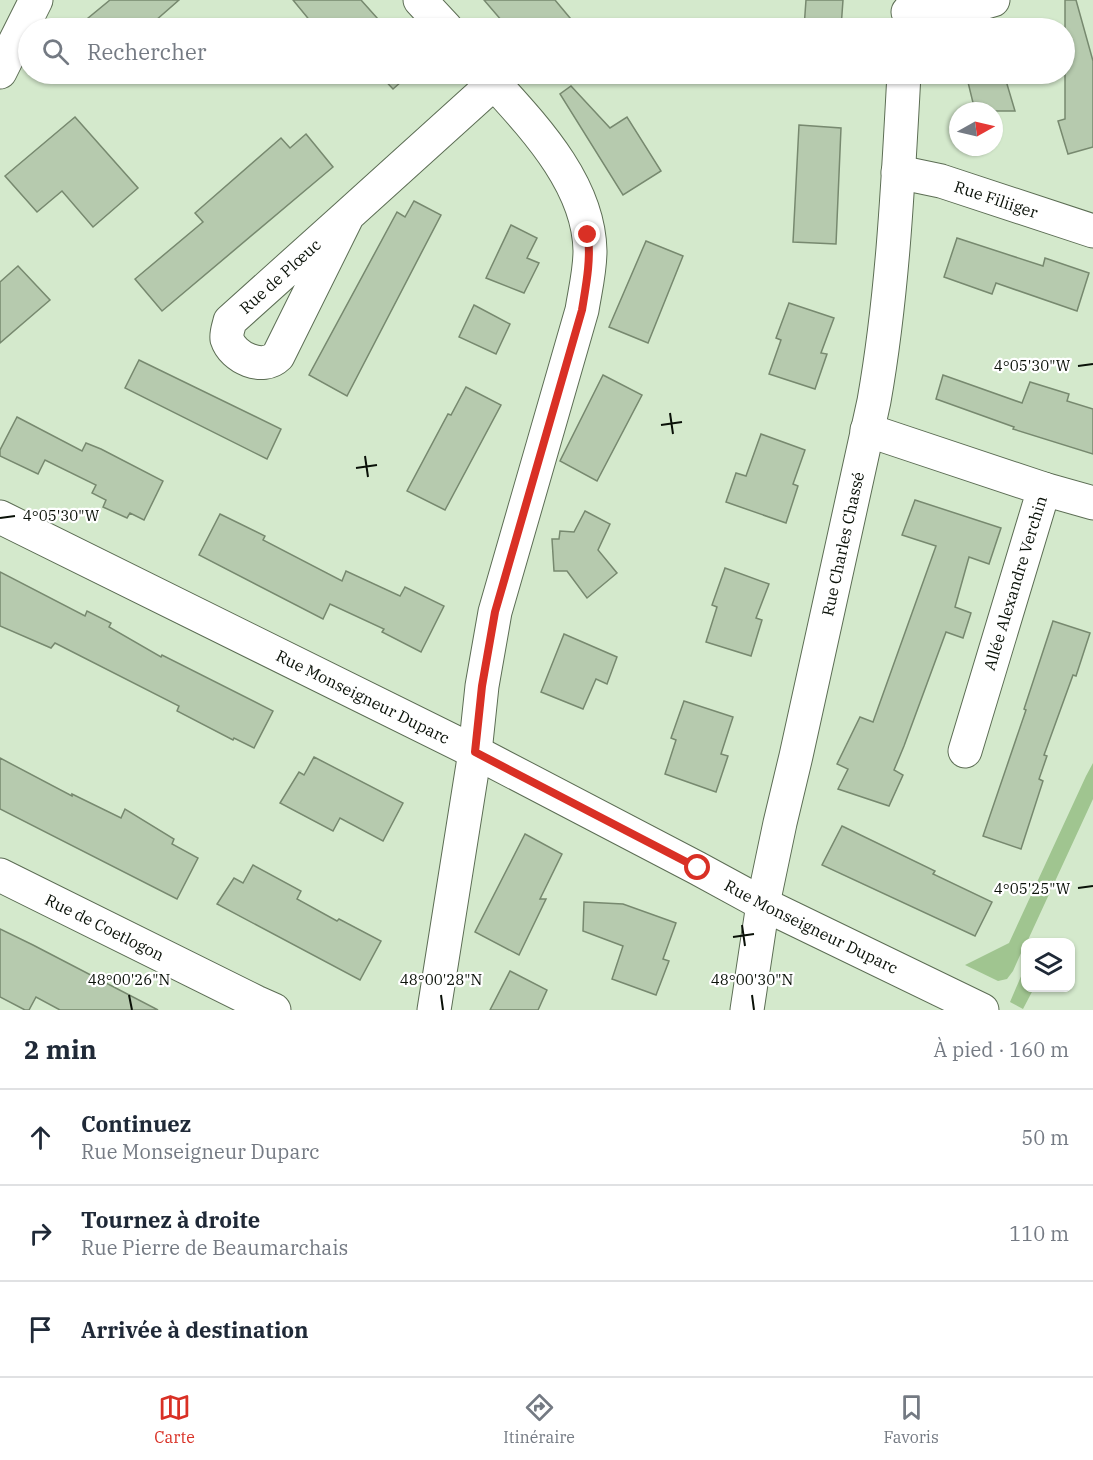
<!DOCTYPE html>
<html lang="fr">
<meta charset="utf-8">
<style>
:root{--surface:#fff;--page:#f6f6f7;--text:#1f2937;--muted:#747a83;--line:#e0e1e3;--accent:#d93025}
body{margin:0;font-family:"IBM Plex Serif",serif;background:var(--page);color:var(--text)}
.controls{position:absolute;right:18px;bottom:18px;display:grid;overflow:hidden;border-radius:12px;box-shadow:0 2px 4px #0004}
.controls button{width:54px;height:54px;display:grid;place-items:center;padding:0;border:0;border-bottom:2px solid var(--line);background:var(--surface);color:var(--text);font:30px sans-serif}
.compass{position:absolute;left:949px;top:102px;width:54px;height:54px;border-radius:50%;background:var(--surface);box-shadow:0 2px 4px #0004;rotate:82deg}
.stop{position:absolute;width:18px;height:18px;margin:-14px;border:4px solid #d93025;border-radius:50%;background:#fff}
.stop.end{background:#d93025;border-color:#fff;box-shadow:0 2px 6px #0008}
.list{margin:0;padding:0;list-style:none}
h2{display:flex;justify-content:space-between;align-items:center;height:78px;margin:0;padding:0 24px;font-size:26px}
h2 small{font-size:20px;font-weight:400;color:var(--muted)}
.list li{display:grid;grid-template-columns:39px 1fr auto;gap:18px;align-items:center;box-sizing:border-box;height:96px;padding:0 24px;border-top:2px solid var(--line)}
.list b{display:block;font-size:22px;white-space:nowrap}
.list p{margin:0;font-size:20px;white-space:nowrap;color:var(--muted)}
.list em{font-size:20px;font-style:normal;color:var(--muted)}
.icon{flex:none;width:33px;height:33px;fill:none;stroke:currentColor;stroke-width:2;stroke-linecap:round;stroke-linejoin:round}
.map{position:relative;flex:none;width:1093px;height:1010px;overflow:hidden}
.search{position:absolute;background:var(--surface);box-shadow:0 2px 4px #0004;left:18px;right:18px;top:18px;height:66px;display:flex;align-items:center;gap:15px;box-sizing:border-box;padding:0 21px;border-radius:33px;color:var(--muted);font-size:22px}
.sheet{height:366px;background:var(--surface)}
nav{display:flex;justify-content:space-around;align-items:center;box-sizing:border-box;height:84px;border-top:2px solid var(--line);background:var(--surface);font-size:16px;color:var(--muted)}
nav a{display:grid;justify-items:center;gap:3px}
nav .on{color:var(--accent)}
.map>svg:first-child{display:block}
.green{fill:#a0c590}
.building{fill:#b6caae;stroke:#77896f;stroke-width:1.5}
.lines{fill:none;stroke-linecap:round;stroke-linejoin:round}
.minor-casing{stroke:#5c6d54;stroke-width:35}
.minor{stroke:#fff;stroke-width:33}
.route{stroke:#d93025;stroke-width:8}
.ticks{fill:none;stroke:#0a1108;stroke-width:2}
.labels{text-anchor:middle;stroke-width:4.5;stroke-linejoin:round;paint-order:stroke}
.street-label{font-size:16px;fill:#0a1108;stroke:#fff}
.ticks-label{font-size:15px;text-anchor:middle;fill:#0a1108;stroke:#fff;stroke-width:4.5;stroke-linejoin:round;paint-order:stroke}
</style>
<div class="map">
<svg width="1093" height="1010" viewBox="0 0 1093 1010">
<rect width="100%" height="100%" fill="#d4e9cc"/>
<g class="green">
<polygon points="1093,763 1093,799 1027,942 1026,942 1013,971 1007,979 998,981 965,965 1009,943 1086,776"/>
<polygon points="1025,967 1026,988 1034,988 1023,1009 1010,1002"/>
</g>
<g class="building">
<polygon points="110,0 179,0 147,28 76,28"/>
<polygon points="293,0 361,0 386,28 316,28"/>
<polygon points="484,0 555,0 575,24 570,28 508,28"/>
<polygon points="806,0 843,0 841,28 804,28"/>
<polygon points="1065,0 1076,0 1093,61 1093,147 1068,154 1058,121 1065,119"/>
<polygon points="379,74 410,74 393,89"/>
<polygon points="966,74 1004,74 1015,111 975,111"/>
<polygon points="571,86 610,128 627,117 661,171 623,195 560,94"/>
<polygon points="75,117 138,188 93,227 62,191 37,212 5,176"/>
<polygon points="799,125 841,128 836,244 793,242"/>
<polygon points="306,134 333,167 162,311 135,279 203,222 195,213 281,138 290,148"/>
<polygon points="414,201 441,215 347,396 309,375 397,212 405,217"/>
<polygon points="511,225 537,238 527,258 539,263 524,293 486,278"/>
<polygon points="957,238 1043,266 1045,258 1089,273 1077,311 996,283 992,294 944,277"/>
<polygon points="646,241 683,256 648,343 609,327"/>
<polygon points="18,266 50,300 0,343 0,282"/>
<polygon points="789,303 834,318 821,353 827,354 815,389 769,374 781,340 776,338"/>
<polygon points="474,305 510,324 496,354 459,337"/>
<polygon points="139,360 281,429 267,459 125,388"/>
<polygon points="603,375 642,395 597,481 560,461"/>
<polygon points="943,375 1022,403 1030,382 1069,394 1067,401 1093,409 1093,454 1013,429 1014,427 936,399"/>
<polygon points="466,387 501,405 445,510 407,491 448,414 451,415"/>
<polygon points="17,417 82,451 86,443 101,449 163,481 144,520 130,513 127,518 103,507 106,500 92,493 96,485 45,460 38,474 0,456 0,450"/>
<polygon points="761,434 805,450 793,484 798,486 786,523 726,502 736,473 746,476"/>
<polygon points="915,500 1001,528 989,564 969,557 955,607 971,613 963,638 946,632 904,746 894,770 903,775 889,806 838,789 848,769 837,764 860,717 873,722 936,546 902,535"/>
<polygon points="585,511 610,524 598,550 617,573 587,598 567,571 554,571 552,539 559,539 560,531 574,532"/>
<polygon points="220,514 265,536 263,540 342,581 346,571 400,596 405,587 444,606 421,652 382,632 384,629 330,604 323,619 199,555"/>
<polygon points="725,568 769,584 756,618 762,620 751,656 706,642 717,607 712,605"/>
<polygon points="0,572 85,616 87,611 111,623 109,627 161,657 162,655 273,711 254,748 234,738 233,740 177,711 179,706 55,643 51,648 0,626"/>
<polygon points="1053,621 1090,633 1076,676 1073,675 1044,755 1047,756 1039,779 1043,781 1021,849 983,836 1026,710 1024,709"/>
<polygon points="564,634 617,657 607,684 596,679 583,709 541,692"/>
<polygon points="684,701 733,717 721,754 728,756 716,792 665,774 676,740 671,738"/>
<polygon points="314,757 403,803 383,841 340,818 333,831 280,803 299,772 304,775"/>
<polygon points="0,758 72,796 72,794 121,818 125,809 174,839 172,844 198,858 177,899 0,809"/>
<polygon points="842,826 935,871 933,874 992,902 975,936 822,865"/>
<polygon points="525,834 562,854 540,899 546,899 519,955 475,932"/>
<polygon points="253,865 301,891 297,899 337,921 339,919 381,941 360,980 217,904 234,878 243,883"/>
<polygon points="584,902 623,904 676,923 663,959 669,961 656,995 612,979 623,946 583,931"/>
<polygon points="0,929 33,945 158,1010 60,1010 36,997 29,1010 25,1010 0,997"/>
<polygon points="510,971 547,990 538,1010 490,1010"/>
</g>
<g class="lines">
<defs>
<g id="minor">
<polyline points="420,0 446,28"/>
<polyline points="908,12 946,11 962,9 993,0"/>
<polyline points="0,72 36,0"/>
<path id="s1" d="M898,172L941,181L1093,231"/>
<path d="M348,215L230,321C229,326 226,333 227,339C233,358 263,371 278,356L348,215L494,83"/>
<polyline points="867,430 1044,489 965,751"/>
<polyline points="1044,489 1093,503"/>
<path id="s2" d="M0,517L475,752L697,868L763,904L982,1010"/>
<path id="s3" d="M0,875L256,1002L274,1010"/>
<path d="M434,1010L475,752L482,686L495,612L582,310C585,291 590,271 590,251C589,181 529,122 486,74"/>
<path id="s4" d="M747,1010L763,904L780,823L796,756L874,401C893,293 898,183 904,74"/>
</g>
</defs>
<use href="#minor" class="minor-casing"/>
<use href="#minor" class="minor"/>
</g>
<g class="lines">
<path class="route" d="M588,235C591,261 586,285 582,310L495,612L482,686L475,752L698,868"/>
</g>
<path class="ticks" d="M1078,366L1093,364M670,413L673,434M661,425L682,422M365,456L368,477M356,468L377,465M0,518L15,516M1078,888L1093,886M742,925L745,946M733,937L754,934M129,995L132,1010M441,995L443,1010M752,995L754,1010"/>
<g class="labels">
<g class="street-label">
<text dy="6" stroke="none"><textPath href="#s1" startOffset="102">Rue Filiiger</textPath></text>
<text transform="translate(280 276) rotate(-42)" y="6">Rue de Plœuc</text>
<text dy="6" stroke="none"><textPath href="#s4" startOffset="476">Rue Charles Chassé</textPath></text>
<text transform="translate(1015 583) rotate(-73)" y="6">Allée Alexandre Verchin</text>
<text dy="6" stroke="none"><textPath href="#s2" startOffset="405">Rue Monseigneur Duparc</textPath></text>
<text dy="6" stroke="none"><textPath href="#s2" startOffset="909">Rue Monseigneur Duparc</textPath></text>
<text dy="6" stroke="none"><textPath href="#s3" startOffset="117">Rue de Coetlogon</textPath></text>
</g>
</g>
<g class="ticks-label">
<text x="1032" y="371">4°05'30"W</text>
<text x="61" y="521">4°05'30"W</text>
<text x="1032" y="894">4°05'25"W</text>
<text x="129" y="985">48°00'26"N</text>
<text x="441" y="985">48°00'28"N</text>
<text x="752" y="985">48°00'30"N</text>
</g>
</svg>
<div class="controls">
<button><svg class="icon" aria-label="layers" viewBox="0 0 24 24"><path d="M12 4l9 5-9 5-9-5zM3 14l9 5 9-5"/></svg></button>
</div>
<svg class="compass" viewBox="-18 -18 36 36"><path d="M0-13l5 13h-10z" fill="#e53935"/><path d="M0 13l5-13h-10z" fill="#747a83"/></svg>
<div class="stop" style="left:698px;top:868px"></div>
<div class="stop end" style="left:588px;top:235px"></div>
<div class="search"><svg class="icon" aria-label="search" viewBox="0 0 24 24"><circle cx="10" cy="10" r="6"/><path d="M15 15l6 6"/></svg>Rechercher</div>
</div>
<section class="sheet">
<h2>2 min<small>À pied · 160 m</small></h2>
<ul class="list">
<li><svg class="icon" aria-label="ahead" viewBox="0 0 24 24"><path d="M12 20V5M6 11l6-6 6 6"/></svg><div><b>Continuez</b><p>Rue Monseigneur Duparc</p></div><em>50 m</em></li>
<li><svg class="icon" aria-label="right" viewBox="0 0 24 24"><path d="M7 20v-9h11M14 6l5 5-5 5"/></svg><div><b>Tournez à droite</b><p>Rue Pierre de Beaumarchais</p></div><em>110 m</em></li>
<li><svg class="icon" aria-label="arrive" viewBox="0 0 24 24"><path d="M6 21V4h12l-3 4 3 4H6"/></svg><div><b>Arrivée à destination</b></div></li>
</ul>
</section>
<nav>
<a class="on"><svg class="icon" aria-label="map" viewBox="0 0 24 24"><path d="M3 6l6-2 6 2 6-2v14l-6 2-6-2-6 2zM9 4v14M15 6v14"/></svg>Carte</a>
<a><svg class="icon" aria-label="directions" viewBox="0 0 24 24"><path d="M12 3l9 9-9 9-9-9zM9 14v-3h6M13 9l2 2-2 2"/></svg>Itinéraire</a>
<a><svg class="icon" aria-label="saved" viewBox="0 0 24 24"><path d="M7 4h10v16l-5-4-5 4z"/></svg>Favoris</a>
</nav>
